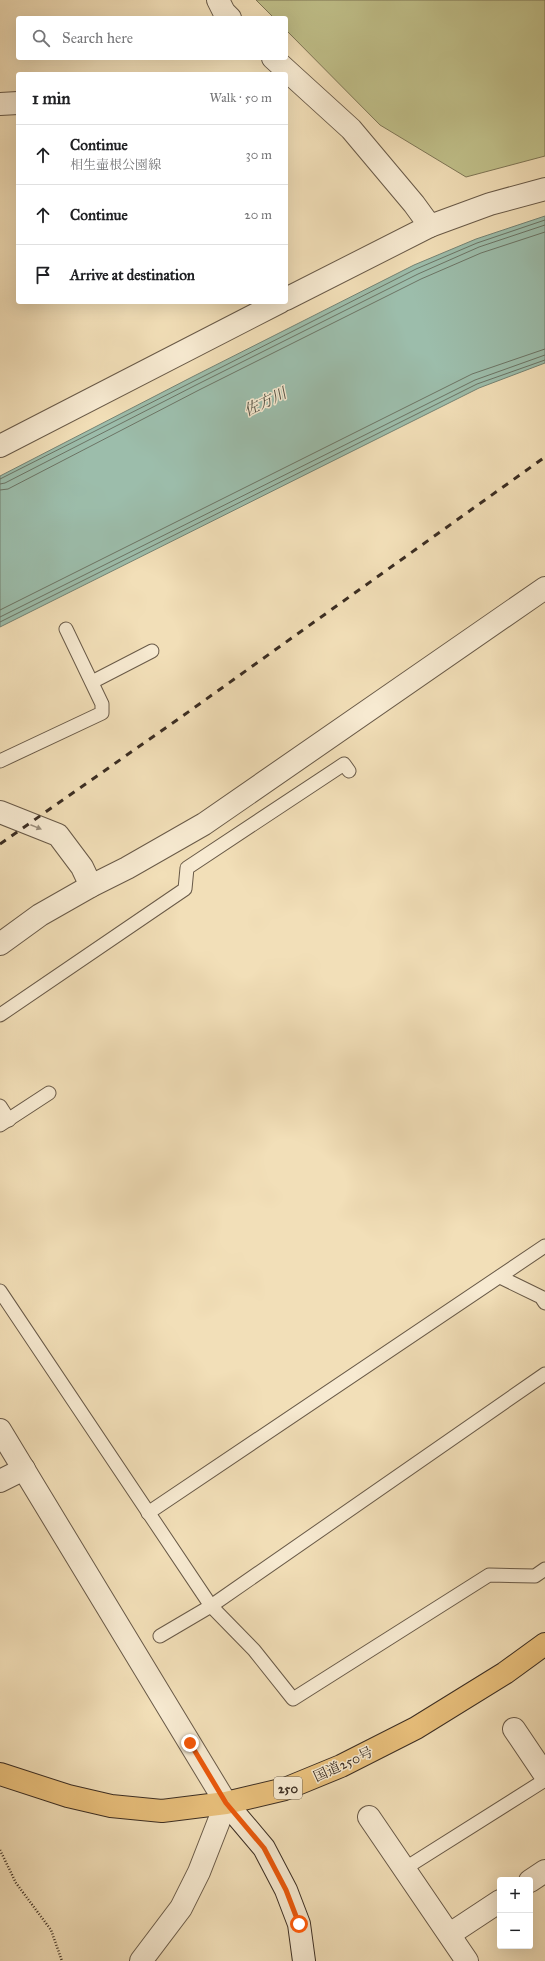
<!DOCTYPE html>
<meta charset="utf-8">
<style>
:root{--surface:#fff;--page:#f2f2f2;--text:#202124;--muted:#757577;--line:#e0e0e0}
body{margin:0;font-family:"IM FELL Great Primer","Noto Serif JP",serif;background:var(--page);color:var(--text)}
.controls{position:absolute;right:12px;bottom:12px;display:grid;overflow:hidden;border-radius:4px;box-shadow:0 4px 16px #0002}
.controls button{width:36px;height:36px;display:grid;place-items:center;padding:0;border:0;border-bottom:1px solid var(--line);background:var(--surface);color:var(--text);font:20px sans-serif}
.stop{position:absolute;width:12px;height:12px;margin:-9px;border:3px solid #ea580c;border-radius:50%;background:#fff}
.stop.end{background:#ea580c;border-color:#fff;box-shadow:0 1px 4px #0008}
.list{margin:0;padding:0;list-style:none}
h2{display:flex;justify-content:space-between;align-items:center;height:52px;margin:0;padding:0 16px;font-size:17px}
h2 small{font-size:13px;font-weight:400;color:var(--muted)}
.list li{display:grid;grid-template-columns:26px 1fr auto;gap:12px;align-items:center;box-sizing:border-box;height:60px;padding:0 16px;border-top:1px solid var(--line)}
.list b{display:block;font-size:15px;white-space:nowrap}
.list p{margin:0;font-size:13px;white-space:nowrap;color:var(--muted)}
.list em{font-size:13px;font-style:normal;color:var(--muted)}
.icon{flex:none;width:22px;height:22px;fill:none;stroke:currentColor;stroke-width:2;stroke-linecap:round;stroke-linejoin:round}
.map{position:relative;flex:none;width:545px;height:1961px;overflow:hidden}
.search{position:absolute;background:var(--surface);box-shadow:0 4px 16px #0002;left:16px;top:16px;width:272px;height:44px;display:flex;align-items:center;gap:10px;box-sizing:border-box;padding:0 14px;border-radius:4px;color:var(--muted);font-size:15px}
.panel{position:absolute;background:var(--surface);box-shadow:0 4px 16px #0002;left:16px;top:72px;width:272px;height:232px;border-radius:4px}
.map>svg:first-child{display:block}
.green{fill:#c0c08a;stroke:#7e7656}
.water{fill:#9cbdab;stroke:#758374}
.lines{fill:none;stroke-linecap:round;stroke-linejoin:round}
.shore{stroke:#6c7566;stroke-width:1}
.service-casing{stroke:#695a48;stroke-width:15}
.minor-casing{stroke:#695a48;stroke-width:24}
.tertiary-casing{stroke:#695a48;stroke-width:24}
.secondary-casing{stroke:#3b2d22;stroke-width:24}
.trunk-casing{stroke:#3b2d22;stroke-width:24}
.path{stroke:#3b2d22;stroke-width:2.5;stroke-dasharray:1 2;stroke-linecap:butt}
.service{stroke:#f7ead1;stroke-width:13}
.minor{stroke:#f7ead1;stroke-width:22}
.tertiary{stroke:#f7ead1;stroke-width:22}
.secondary{stroke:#f7ead1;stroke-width:22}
.trunk{stroke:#e9c07c;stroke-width:22}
.rail{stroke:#3b2d22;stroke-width:3;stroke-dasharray:7 7;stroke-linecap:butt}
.oneway{fill:#998c7a}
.route{stroke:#ea580c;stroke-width:5}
.labels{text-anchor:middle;stroke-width:3;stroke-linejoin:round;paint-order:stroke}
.shield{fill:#f7ead1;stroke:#736656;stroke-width:1}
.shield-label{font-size:13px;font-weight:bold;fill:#3b2d22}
.street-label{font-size:14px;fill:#3b2d22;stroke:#f7ead1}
.water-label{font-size:15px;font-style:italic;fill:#535144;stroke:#f7ead1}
</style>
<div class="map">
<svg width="545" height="1961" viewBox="0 0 545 1961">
<rect width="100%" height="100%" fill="#f2dfb8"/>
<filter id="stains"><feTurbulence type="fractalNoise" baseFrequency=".005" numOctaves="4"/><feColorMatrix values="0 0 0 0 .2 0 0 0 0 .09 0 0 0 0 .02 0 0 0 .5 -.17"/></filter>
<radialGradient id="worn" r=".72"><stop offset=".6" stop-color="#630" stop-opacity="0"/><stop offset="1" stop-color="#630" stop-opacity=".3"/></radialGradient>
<polygon class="green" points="256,0 545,0 545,156 466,177 380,125 286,30 286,18 274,18"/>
<polygon class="water" points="545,216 545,363 479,388 0,627 0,476 192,377 414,265 476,239"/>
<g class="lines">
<g class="shore">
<polyline points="0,479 416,269 477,243 545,220"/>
<polyline points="0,484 5,483 196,385 418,274 479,247 545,225"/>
<polyline points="0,490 8,489 199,390 421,279 481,253 545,232"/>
<polyline points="0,610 472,374 545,349"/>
<polyline points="0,617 475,380 545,355"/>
<polyline points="0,622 477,384 545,360"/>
</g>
<defs>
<g id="service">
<polyline points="92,682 152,651"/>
<polyline points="0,761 102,713 102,704 66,629"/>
<polyline points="0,1015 185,889 187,868 344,764 349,771"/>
<polyline points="0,1106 9,1120"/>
<polyline points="0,1125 49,1093"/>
<polyline points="500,1277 541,1297 545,1303"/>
<polyline points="0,1291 211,1606 545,1374"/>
<polyline points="148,1513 545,1246"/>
<polyline points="160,1636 211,1606 254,1650 293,1699 489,1575 535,1576 545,1569"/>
<polyline points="404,1869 545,1780"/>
</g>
<g id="minor">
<polyline points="218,0 224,12 230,18"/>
<polyline points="273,58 351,129 414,204 430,226"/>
<polyline points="0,104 18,103"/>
<polyline points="0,812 58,835 82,867 91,886"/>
<polyline points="0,944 40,915 91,886 127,868 204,824 545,588"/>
<polyline points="0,1430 226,1803 199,1872 181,1908 141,1961"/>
<polyline points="0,1481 24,1469"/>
<polyline points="514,1729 545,1775"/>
<polyline points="369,1817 467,1961"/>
<polyline points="530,1881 545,1871"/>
<polyline points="450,1934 500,1901"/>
</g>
<g id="tertiary">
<polyline points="286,299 430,226 490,204 545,189"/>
<polyline points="0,446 280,302"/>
</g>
<polyline id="secondary" points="226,1803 264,1848 286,1890 299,1924 304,1961"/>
<polyline id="trunk" points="0,1774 68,1796 111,1806 162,1811 226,1803 285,1789 341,1766 416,1728 505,1673 545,1644"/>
</defs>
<use href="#service" class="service-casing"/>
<use href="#minor" class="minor-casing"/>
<use href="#tertiary" class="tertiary-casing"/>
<use href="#secondary" class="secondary-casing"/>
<use href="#trunk" class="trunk-casing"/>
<polyline class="path" points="0,1850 16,1883 51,1930 62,1961"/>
<use href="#service" class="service"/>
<use href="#minor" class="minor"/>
<use href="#tertiary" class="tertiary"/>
<use href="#secondary" class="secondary"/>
<use href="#trunk" class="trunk"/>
<polyline class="rail" points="0,844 184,715 545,457"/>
</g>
<defs><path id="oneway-solid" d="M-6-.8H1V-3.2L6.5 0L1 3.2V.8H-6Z"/></defs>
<use class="oneway" href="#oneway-solid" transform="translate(36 827) rotate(22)"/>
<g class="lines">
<polyline class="route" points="190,1743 226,1803 264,1848 286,1890 299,1924"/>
</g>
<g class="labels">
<rect class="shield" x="274" y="1777" width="28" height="22" rx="3"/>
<g class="shield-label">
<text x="288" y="1793">250</text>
</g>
<g class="street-label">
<text transform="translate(343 1764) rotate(-25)" y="5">国道250号</text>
</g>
<g class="water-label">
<text transform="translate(265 402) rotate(-26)" y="5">佐方川</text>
</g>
</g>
<rect width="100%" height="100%" filter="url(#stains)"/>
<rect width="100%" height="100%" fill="url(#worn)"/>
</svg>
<div class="controls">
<button>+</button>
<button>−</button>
</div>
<div class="stop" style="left:299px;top:1924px"></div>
<div class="stop end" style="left:190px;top:1743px"></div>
<div class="search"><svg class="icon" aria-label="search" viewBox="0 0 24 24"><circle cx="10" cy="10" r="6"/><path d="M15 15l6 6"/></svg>Search here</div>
<section class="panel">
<h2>1 min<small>Walk · 50 m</small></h2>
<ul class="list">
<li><svg class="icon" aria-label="ahead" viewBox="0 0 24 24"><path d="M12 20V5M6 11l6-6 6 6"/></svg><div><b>Continue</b><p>相生壷根公園線</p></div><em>30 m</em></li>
<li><svg class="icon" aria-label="ahead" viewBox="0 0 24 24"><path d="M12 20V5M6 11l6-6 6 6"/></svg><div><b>Continue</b></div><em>20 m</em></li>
<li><svg class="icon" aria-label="arrive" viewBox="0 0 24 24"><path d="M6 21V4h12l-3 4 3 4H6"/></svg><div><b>Arrive at destination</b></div></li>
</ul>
</section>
</div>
